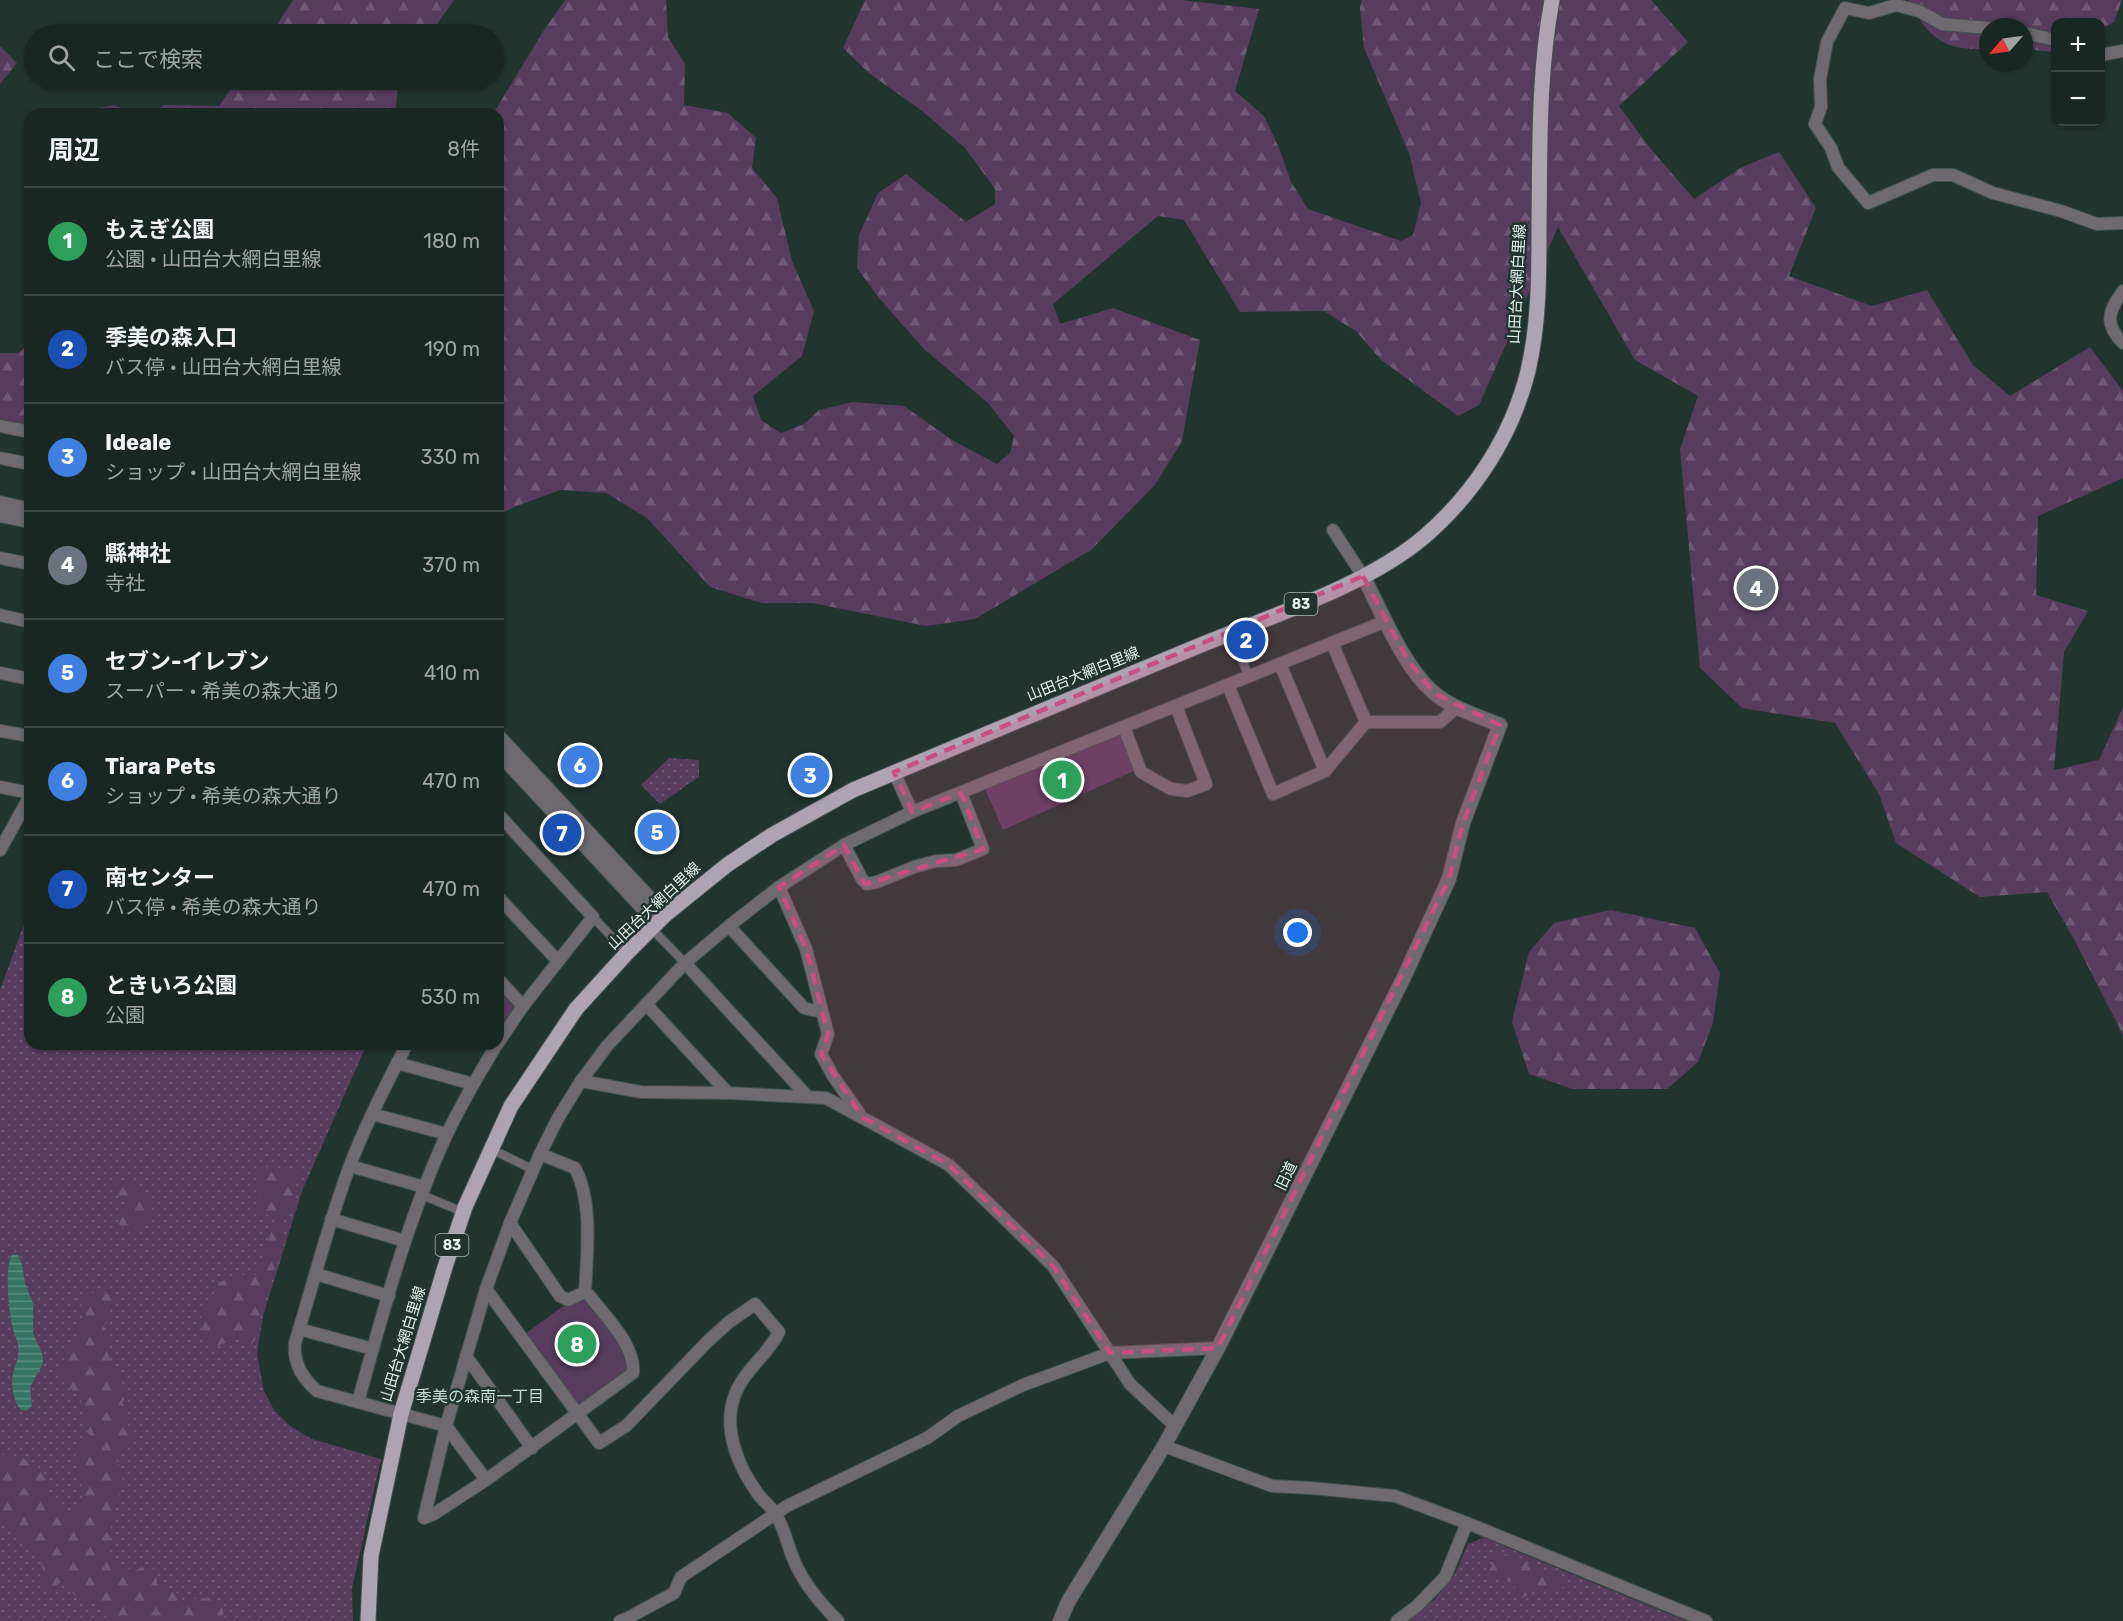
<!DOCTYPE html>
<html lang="ja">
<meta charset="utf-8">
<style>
:root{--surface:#192722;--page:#26332f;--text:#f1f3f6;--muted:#9fa5a5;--line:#374440;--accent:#95b2f1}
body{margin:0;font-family:Rubik,"Noto Sans JP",sans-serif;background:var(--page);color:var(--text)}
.controls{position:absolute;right:18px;top:18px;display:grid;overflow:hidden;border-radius:12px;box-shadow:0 2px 4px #0004}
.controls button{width:54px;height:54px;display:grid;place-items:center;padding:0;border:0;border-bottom:2px solid var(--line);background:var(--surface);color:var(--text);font:30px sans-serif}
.compass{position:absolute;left:1979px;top:18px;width:54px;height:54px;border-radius:50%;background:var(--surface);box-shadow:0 2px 4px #0004;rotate:242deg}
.you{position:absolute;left:1298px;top:933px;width:21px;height:21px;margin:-15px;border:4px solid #fff;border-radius:50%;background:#1a73e8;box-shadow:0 0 0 9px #1a73e833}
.badge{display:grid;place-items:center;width:39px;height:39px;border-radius:50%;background:var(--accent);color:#fff;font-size:20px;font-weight:700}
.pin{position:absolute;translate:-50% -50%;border:3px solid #fff;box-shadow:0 2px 6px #0006}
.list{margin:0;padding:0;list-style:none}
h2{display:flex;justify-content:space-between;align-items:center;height:78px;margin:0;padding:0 24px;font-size:26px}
h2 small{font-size:20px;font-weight:400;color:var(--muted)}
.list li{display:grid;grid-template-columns:39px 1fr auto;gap:18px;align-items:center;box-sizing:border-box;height:108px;padding:0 24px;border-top:2px solid var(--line)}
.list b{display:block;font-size:22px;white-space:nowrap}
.list p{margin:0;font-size:20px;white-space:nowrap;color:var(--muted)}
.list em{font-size:20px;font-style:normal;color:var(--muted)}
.icon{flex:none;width:33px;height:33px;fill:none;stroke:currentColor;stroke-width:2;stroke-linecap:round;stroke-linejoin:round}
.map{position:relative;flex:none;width:2123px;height:1621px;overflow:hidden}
.search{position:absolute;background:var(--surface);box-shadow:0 2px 4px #0004;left:24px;top:24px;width:480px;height:66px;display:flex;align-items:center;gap:15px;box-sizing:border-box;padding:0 21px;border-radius:33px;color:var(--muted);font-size:22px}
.panel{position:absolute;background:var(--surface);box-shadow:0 2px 4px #0004;left:24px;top:108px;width:480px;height:942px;border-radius:18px}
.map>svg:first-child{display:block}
.grass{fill:url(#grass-dots)}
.forest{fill:url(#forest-firs)}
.green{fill:#573c5e}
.water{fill:url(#water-rules)}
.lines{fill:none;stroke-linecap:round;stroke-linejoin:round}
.pedestrian-casing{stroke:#40524c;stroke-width:10}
.minor-casing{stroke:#40524c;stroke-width:14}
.tertiary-casing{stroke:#40524c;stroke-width:16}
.primary-casing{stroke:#40524c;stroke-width:17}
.pedestrian{stroke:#6f6a70;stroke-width:8}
.minor{stroke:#6f6a70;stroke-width:12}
.tertiary{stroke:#6f6a70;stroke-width:14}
.primary{stroke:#aea3b1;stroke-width:15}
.marked{fill:#ca4e7f;fill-opacity:0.2;stroke:#ca4e7f;stroke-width:4.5;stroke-dasharray:12 8;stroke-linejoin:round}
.labels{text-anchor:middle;stroke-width:5;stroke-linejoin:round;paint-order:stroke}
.shield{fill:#21342e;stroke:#aab8b3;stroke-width:1.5}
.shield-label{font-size:14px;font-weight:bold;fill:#e4f0ec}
.street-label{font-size:15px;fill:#e4f0ec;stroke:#21342e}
.neighbourhood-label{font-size:16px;fill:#c4dbd3;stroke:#21342e}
</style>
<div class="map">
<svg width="2123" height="1621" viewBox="0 0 2123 1621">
<defs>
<pattern id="grass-dots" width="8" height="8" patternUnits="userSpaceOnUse" patternTransform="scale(1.5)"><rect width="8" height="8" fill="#573c5e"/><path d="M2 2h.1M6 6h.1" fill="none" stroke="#6f5875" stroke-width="1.8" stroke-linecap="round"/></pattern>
<pattern id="forest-firs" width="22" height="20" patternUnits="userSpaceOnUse" patternTransform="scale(1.5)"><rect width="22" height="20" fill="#573c5e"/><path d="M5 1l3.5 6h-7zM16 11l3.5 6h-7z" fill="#6f5875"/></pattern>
<pattern id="water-rules" width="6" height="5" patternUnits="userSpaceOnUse" patternTransform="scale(1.5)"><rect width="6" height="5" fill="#377463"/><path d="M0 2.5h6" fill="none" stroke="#5d8f81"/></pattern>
</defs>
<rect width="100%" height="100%" fill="#21342e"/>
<g class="grass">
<polygon points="669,758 699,760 699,777 660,804 641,785"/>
<polygon points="30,908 30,1044 367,1044 302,1191 263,1316 257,1354 264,1391 274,1410 290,1426 312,1439 381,1459 352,1588 353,1621 0,1621 0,990"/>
<polygon points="1485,1537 1506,1547 1686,1621 1407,1621 1434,1600 1455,1574 1468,1544"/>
</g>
<g class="forest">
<polygon points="293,0 454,0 430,34 271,34"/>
<polygon points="565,0 666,0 668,37 685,64 684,105 728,113 756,138 752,168 777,198 792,261 814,311 802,356 753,396 761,420 781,433 804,424 819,410 853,402 904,406 952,440 997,464 1010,453 1014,436 988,403 924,349 878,297 857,268 859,235 878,193 906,174 966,222 995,204 995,189 965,148 921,110 870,74 843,48 865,0 1182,0 1259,9 1235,91 1264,116 1279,148 1291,182 1308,209 1401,241 1413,235 1421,203 1409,153 1364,48 1360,8 1362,0 1651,0 1688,42 1619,106 1650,148 1694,199 1742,167 1779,152 1816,208 1789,276 1872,306 1927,290 1973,365 2010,396 2090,347 2123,391 2123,478 2038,516 2036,595 2088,611 2064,652 2054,770 2099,760 2123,707 2123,1035 2076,943 2047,892 1980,897 1896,843 1879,794 1835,723 1742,708 1700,668 1680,449 1698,396 1635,360 1558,227 1479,405 1458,416 1380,359 1357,332 1324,311 1240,312 1184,220 1158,216 1053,304 1060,324 1113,308 1200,340 1182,441 1155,485 1091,550 975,619 926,626 812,603 761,603 710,587 647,518 606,493 560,490 514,507 498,515 498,114 493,114 544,30"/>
<path d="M1908,0H2122L2114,22L2101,29L2100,22H2056L2055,52L2024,49V27H1988V49C1943,51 1929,38 1908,0Z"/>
<polygon points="0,46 17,63 0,84"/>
<polygon points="237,80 399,80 395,114 152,114 164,105 219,106"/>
<polygon points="114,105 136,114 78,114 79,112"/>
<polygon points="30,344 30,423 25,427 0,420 0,353 18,353"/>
<polygon points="1611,910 1695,928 1720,973 1713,1023 1698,1062 1667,1089 1573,1089 1529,1074 1512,1022 1529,952 1554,923"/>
<path d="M264,1167L288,1169L298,1172L293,1205L281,1227L285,1238L272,1273L255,1340L248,1347L239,1338L216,1346L203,1333L200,1310L212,1299L217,1283L239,1275H256C266,1257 268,1236 276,1217L270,1213L260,1218L258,1175Z"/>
<polygon points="128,1178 152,1205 149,1223 128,1230 119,1225 121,1210 125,1209 130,1198 112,1194 114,1186"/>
<path d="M101,1290L113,1298L108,1321L104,1326L108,1352L116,1372L128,1392L122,1403L126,1407V1417L121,1425L128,1423L131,1443L127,1449L111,1451L124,1473C122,1481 121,1488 119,1496C115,1511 109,1523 111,1539L107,1543L109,1555L116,1557L121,1566L135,1571L146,1565L157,1572V1584L169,1591L177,1593L181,1600L214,1597C222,1604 225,1611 222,1621H181L167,1618L113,1621L112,1617L94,1600L82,1602L61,1582L49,1591L41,1590C42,1584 44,1577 43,1571C42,1554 22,1554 20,1536L0,1522V1452L3,1455C20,1455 43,1463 47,1483C48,1491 47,1498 54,1504C60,1509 69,1511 76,1512L86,1503L75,1455L90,1436L85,1427L81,1400L68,1385L60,1368L85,1320L86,1310L76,1299Z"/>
<polygon points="1500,1552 1565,1579 1569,1586 1530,1593 1517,1602 1514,1582 1486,1575 1492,1566 1490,1555"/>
</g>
<g class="green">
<polygon points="1116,735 1122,737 1136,770 1003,830 985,789"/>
<path d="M498,985L513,1001L517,1009C511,1016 507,1026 498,1026Z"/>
<polygon points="585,1300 592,1302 628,1354 630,1369 582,1406 577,1405 526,1333 562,1307"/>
</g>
<path class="water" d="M12,1255H18L22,1264L25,1283L33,1303V1333L43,1356V1363L30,1387L32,1406L26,1411L21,1410C14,1403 10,1384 13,1374C14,1368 17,1363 18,1356C20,1346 16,1338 13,1329C9,1315 4,1266 12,1255Z"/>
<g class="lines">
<defs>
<g id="pedestrian">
<polyline points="1230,633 1249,676"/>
<polyline points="593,917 627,953"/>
<polyline points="652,929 685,963"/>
<polyline points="491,1149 534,1170"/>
<polyline points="422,1195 463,1212"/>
</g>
<g id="minor">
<polyline points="1988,28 1942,24 1919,11 1896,5 1869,13 1845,8 1827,42 1820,79 1821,107 1815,124 1831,148 1838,167 1868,203 1933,175 1953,175 1993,193 2061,211 2097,224 2123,223"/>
<polyline points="2024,33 2056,40"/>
<polyline points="2100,55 2123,51"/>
<path d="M2123,291C2108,311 2104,324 2123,343"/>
<polyline points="0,426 30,432"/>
<polyline points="0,458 30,464"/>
<polyline points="1333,530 1363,576"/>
<polyline points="0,558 30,564"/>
<polyline points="0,615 30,622"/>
<polyline points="1332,643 1366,722"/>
<polyline points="1280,664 1325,771"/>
<polyline points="0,673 30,679"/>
<polyline points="1228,685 1273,794 1325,771 1366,722 1440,722 1457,707"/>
<polyline points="1124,727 1141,772 1171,789 1187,791 1206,784 1176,706"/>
<polyline points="0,731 30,736"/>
<polyline points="894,772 912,812"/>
<polyline points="0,787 30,793"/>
<polyline points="498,814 593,917 523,1006 498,1043"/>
<polyline points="844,845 862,879 867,884 877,882 914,867 936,861 956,860 983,849 961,793"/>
<polyline points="0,850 30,796"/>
<polyline points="779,887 806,949 822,1011 828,1034 821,1054 833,1076 859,1113"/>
<polyline points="498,897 558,961"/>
<polyline points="729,926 804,1008 812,1010 822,1011"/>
<polyline points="685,963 808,1097"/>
<polyline points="498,979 523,1006"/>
<polyline points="646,1004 728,1093"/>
<path d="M407,1044C386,1085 365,1125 349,1168C328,1225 313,1284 295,1343C293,1363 302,1378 317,1391L446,1426L486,1480"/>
<polyline points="397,1063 473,1084"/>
<polyline points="581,1081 641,1092 728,1093 826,1098 949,1165 1053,1266 1130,1384 1175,1426"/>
<polyline points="372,1114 447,1134"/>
<polyline points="350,1166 424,1187"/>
<polyline points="331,1219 405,1241"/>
<path d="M510,1223L560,1296L568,1300L585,1292C587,1254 593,1202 575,1168L540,1154"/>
<polyline points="316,1274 389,1296"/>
<path d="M486,1289L599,1443L626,1426L708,1341L729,1322L755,1304L779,1332C765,1360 740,1371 732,1404C725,1436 740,1469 758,1494C764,1502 772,1507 776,1515C785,1529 787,1544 793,1558C802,1582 820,1603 838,1621"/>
<path d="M585,1292L589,1295C605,1316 636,1346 633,1373L486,1480L434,1514L424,1518L446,1426L486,1289L510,1223L540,1154L558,1118L581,1081L607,1046L685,963L729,926L779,887L844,845L912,812L1386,621"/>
<polyline points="299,1329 373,1349"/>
<polyline points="466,1356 532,1448"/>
<path d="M358,1402C383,1312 407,1221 446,1136C461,1104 479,1074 497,1044"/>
<polyline points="1164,1446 1272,1486 1311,1488 1395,1496 1467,1523 1706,1621"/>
<polyline points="620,1621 628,1618 674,1593 681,1577 787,1506 927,1438 958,1416 1023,1385 1110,1353 1218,1348"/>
<polyline points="1397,1621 1417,1606 1445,1577 1467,1523"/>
</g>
<g id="tertiary">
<polyline points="0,503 30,510"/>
<polyline points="0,515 30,521"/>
<polyline points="498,736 665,915"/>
<polyline points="498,752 657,923"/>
<path d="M1060,1621L1068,1602L1164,1446L1218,1348L1404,977L1449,879L1463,823L1500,725C1478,716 1451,708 1433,692C1403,666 1382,612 1363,576"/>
</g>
<path id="primary" d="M368,1621L371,1556L401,1414L445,1267L465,1207L511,1106L576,1009L627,953L665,915L727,865L772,835L853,790C971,740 1090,691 1208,642C1277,614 1367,585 1424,537C1474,494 1512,436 1528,371C1539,324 1539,276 1539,228C1540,152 1538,75 1552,0"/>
</defs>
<use href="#pedestrian" class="pedestrian-casing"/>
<use href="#minor" class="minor-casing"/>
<use href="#tertiary" class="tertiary-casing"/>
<use href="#primary" class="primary-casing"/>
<use href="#pedestrian" class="pedestrian"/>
<use href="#minor" class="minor"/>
<use href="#tertiary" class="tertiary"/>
<use href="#primary" class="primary"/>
</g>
<path class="marked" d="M1363,576L1406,657L1434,693L1500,725L1463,823L1449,879L1218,1348L1110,1353L1053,1266L983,1198L949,1165L862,1117L821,1054L828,1034L822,1011L806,949L779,887L844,845L865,884L983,849L961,793L912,812L894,772Z"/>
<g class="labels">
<g class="shield">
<rect x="1284.5" y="593" width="33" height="22" rx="4.5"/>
<rect x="435.5" y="1234" width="33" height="22" rx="4.5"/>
</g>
<g class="shield-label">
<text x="1301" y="609">83</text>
<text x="452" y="1250">83</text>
</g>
<g class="street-label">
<text transform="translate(1517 284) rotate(-87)" y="5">山田台大網白里線</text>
<text transform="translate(1083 674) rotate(-22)" y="5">山田台大網白里線</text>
<text transform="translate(654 906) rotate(-43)" y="5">山田台大網白里線</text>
<text transform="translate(1286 1176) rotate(-64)" y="5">旧道</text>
<text transform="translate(403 1344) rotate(-73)" y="5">山田台大網白里線</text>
</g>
<g class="neighbourhood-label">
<text x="480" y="1402">季美の森南一丁目</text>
</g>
</g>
</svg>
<div class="controls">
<button>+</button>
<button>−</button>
</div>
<svg class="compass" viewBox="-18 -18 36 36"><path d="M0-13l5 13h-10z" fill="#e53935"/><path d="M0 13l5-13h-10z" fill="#9fa5a5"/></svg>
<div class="you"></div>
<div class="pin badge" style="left:1062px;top:780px;background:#2e9e5b">1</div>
<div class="pin badge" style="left:1246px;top:640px;background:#1a4fb4">2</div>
<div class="pin badge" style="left:810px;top:775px;background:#3f7fe0">3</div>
<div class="pin badge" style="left:1756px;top:588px;background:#6b7280">4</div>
<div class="pin badge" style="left:657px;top:832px;background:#3f7fe0">5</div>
<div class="pin badge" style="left:580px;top:765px;background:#3f7fe0">6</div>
<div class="pin badge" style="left:562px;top:833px;background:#1a4fb4">7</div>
<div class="pin badge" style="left:577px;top:1344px;background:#2e9e5b">8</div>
<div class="search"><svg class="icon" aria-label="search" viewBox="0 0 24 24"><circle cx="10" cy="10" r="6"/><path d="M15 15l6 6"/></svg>ここで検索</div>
<section class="panel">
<h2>周辺<small>8件</small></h2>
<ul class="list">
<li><span class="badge" style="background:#2e9e5b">1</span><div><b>もえぎ公園</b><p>公園 · 山田台大網白里線</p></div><em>180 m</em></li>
<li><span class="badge" style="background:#1a4fb4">2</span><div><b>季美の森入口</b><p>バス停 · 山田台大網白里線</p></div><em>190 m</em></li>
<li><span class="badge" style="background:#3f7fe0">3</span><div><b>Ideale</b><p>ショップ · 山田台大網白里線</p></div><em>330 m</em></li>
<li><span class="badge" style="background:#6b7280">4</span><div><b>縣神社</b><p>寺社</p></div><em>370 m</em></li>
<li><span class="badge" style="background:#3f7fe0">5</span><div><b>セブン-イレブン</b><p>スーパー · 希美の森大通り</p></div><em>410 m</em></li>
<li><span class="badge" style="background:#3f7fe0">6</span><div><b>Tiara Pets</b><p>ショップ · 希美の森大通り</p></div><em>470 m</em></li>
<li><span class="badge" style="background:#1a4fb4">7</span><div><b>南センター</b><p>バス停 · 希美の森大通り</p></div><em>470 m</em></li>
<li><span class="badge" style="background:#2e9e5b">8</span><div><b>ときいろ公園</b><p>公園</p></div><em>530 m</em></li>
</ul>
</section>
</div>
